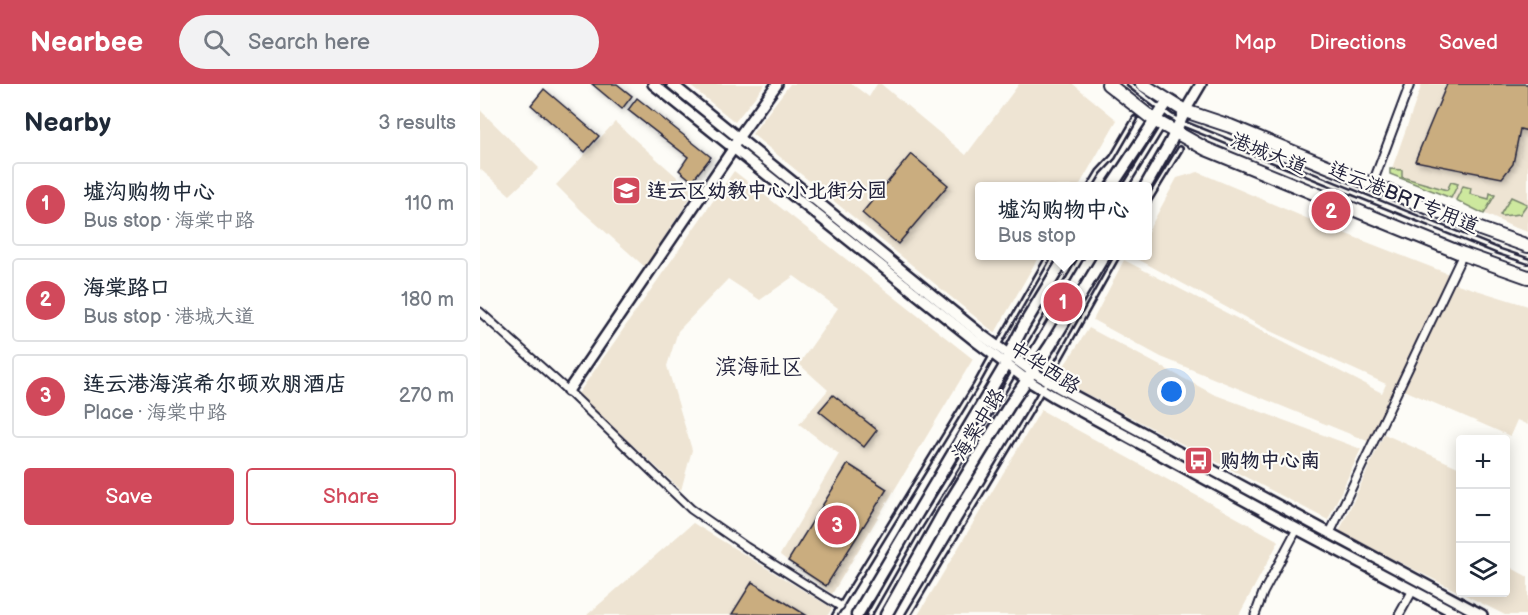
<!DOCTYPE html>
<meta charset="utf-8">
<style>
:root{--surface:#fff;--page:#f2f2f3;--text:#1f2937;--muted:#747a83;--line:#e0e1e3;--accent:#d1495b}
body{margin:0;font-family:"Balsamiq Sans","LXGW WenKai TC",sans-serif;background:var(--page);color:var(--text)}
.controls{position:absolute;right:18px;bottom:18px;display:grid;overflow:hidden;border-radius:6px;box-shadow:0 3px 15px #0003}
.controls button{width:54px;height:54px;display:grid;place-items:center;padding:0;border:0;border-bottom:2px solid var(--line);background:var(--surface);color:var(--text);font:30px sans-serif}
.you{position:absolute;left:692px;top:308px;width:21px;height:21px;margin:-15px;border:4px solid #fff;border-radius:50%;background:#1a73e8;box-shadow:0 0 0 9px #1a73e833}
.badge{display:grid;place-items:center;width:39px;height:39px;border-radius:50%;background:var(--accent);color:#fff;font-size:20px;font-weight:700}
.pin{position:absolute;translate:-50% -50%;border:3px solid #fff;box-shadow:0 2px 6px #0006}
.popup{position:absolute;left:495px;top:98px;width:177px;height:78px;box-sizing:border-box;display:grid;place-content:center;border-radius:6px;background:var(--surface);filter:drop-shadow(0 2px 4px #0005);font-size:20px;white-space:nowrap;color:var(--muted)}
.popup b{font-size:22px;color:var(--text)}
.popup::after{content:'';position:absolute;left:50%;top:100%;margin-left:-12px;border:12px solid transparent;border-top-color:var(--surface)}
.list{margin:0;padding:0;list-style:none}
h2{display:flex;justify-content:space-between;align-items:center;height:78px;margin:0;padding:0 24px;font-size:26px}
h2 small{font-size:20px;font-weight:400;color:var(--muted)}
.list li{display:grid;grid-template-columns:39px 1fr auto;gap:18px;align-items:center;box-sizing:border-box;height:84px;margin:0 12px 12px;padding:0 12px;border:2px solid var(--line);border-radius:6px}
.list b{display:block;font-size:22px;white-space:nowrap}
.list p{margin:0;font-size:20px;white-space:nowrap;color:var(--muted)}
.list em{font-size:20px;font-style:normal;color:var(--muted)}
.actions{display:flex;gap:12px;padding:18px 24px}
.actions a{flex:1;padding:14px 0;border:2px solid var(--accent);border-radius:6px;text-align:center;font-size:21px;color:var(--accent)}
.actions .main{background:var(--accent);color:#fff}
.icon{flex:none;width:33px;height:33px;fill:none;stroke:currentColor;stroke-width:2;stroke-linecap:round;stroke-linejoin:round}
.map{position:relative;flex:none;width:1048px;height:531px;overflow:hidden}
header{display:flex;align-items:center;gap:36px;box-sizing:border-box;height:84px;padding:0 30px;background:var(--accent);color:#fff}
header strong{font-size:28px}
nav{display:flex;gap:33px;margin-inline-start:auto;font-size:21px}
.search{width:420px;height:54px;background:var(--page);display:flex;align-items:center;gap:15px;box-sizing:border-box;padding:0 21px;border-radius:33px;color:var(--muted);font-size:22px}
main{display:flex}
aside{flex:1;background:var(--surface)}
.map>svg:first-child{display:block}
.built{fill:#eee4d3}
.green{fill:#cde89e;stroke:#78856c;stroke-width:1.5}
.building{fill:#caad7f;stroke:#22223b;stroke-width:1.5;filter:url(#shadow)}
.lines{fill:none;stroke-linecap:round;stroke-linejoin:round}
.lane-casing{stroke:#22223b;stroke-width:8}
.street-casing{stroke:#22223b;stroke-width:11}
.secondary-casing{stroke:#22223b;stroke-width:14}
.primary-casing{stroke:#22223b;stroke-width:15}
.highway-casing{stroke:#22223b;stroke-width:16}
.lane{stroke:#fdfcf7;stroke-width:3}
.street{stroke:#fdfcf7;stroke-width:7}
.secondary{stroke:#fdfcf7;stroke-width:9}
.primary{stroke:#fdfcf7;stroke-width:10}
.highway{stroke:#fdfcf7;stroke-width:12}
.labels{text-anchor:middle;stroke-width:4.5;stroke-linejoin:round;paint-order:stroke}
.street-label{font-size:20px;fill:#22223b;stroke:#fdfcf7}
.poi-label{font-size:20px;font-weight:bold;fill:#22223b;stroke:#fdfcf7;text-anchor:start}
.quarter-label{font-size:22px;fill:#22223b;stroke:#fdfcf7}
</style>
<header>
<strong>Nearbee</strong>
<div class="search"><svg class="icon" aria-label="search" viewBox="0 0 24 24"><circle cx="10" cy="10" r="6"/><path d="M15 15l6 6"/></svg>Search here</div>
<nav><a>Map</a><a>Directions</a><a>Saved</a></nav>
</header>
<main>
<aside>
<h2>Nearby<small>3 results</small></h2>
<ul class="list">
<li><span class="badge">1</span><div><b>墟沟购物中心</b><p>Bus stop · 海棠中路</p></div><em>110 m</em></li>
<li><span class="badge">2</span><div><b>海棠路口</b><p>Bus stop · 港城大道</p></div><em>180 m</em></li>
<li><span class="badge">3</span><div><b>连云港海滨希尔顿欢朋酒店</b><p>Place · 海棠中路</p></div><em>270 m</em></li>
</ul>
<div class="actions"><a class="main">Save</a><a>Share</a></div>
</aside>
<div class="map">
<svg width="1048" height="531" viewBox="0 0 1048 531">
<defs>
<filter id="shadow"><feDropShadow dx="2.5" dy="2.5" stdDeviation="3" flood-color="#0004"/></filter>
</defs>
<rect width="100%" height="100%" fill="#fdfcf7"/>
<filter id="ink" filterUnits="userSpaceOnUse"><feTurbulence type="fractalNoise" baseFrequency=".0167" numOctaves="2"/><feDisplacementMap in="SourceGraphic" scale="12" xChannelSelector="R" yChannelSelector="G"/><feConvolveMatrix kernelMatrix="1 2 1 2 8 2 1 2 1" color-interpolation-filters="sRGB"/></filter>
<g filter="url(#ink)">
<g class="built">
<polygon points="208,0 285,0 255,38"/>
<polygon points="310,0 372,0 389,13 397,0 401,0 486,71 539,0 593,0 637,36 599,102 499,103 499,172 559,172 515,249 272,50"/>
<polygon points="942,0 1048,0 1048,148 1033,143 971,114 910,90"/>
<polygon points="0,26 59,84 30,111 0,85"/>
<polygon points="135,38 214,108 165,183 102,127 76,101"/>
<polygon points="254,87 493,275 352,510 300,471 359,370 319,340 348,306 319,280 358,224 314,192 280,216 248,195 198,247 187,282 212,366 201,406 98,310"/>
<polygon points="718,88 838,139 974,192 892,359 681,273 613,236 644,176 902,309 906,300 790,247 654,173 655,172 667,172 667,149 697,94"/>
<polygon points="974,199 1048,222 1048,341 1037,336 1030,352 924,306"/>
<polygon points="609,244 733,310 881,365 848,436 576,294"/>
<polygon points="561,326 799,457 759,531 438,531"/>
<polygon points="904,350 980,384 980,508 1026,508 1026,481 1048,493 1048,531 1025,531 859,448"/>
<polygon points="213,439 352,524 348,531 107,531"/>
</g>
<g class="green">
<polygon points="910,85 922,86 922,93 967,106 971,98 978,100 971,114 910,90"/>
<polygon points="983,102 991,104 990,110 1009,115 1010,109 1015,111 1004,130 976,116"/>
<polygon points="1031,113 1047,120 1040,130 1022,132 1020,131"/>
</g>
<g class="building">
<polygon points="112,0 137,0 152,12 142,25"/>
<polygon points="967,0 1048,0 1048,47 1040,45 1033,80 1022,94 935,77"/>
<polygon points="64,5 119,52 105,68 51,21"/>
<polygon points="157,14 231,73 212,97 199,86 208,73 148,26"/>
<polygon points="431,70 468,101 418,160 382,129"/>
<polygon points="353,311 397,346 384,363 339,327"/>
<polygon points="368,380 407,405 346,502 308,477"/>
<polygon points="272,498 326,531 252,530"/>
</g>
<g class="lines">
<defs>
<g id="lane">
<polyline points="649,0 690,32 704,40 1018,167 1048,177"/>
<polyline points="610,103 619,88 633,73 655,35"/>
<polyline points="645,103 682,43"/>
<polyline points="667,119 700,65"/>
<polyline points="518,261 569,172"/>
<polyline points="540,277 602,172"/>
<polyline points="355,531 496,301 512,272"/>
<polyline points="389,531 434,452 519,314 534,288"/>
<polyline points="428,531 549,329 637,172"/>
</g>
<g id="street">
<polyline points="895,93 930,0"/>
<polyline points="0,228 88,307 211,425 266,463 360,522"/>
<polyline points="850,449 983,170"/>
<polyline points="775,531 783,509 817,445"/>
<polyline points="919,531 933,506"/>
</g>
<g id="secondary">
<polyline points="173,0 498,259 547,296 573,312 817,445 979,531"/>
<polyline points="192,0 503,252 553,288 578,303 1002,531"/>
<polyline points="705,27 721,0"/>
<polyline points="88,307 253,65 258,54 297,0"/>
</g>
<g id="primary">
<polyline points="631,103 688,17"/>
<polyline points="665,103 690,59 705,27"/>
<polyline points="377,531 526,280 529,270 544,241 586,172"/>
<polyline points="406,531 465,426 529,322 570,262 624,172"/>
</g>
<g id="highway">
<polyline points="628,0 674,36 726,65 983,170 1048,193"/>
<polyline points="662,0 705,27 750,42 1000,145 1048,162"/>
</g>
</defs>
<use href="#lane" class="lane-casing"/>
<use href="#street" class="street-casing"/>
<use href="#secondary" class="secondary-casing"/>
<use href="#primary" class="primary-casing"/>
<use href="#highway" class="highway-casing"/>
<use href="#lane" class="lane"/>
<use href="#street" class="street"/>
<use href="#secondary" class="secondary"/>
<use href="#primary" class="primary"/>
<use href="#highway" class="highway"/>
</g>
</g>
<defs>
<symbol id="school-square" viewBox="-11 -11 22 22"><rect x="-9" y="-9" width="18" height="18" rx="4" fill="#d1495b" stroke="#fdfcf7"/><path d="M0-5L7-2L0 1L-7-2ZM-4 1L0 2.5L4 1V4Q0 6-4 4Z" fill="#fff"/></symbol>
<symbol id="bus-square" viewBox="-11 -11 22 22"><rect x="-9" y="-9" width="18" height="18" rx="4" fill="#d1495b" stroke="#fdfcf7"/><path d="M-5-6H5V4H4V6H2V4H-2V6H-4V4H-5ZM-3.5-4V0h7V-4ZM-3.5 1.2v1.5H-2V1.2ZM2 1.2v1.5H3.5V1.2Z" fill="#fff"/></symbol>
</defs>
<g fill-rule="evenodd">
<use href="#school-square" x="130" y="90" width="33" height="33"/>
<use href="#bus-square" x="702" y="360" width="33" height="33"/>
</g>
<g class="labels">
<g class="street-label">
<text transform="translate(789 69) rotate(22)" y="7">港城大道</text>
<text transform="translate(924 113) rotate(22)" y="7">连云港BRT专用道</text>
<text transform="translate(565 283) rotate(33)" y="7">中华西路</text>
<text transform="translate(498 340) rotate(-58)" y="7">海棠中路</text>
</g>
<g class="poi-label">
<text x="167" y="113">连云区幼教中心小北街分园</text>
<text x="740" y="383">购物中心南</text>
</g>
<g class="quarter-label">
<text x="279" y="290">滨海社区</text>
</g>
</g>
</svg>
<div class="controls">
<button>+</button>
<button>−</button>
<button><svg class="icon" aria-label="layers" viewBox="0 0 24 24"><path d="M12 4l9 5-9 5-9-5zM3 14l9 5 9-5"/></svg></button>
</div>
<div class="you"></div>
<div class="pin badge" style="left:583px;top:218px">1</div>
<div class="popup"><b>墟沟购物中心</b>Bus stop</div>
<div class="pin badge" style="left:851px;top:127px">2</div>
<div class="pin badge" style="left:357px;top:441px">3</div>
</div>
</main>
